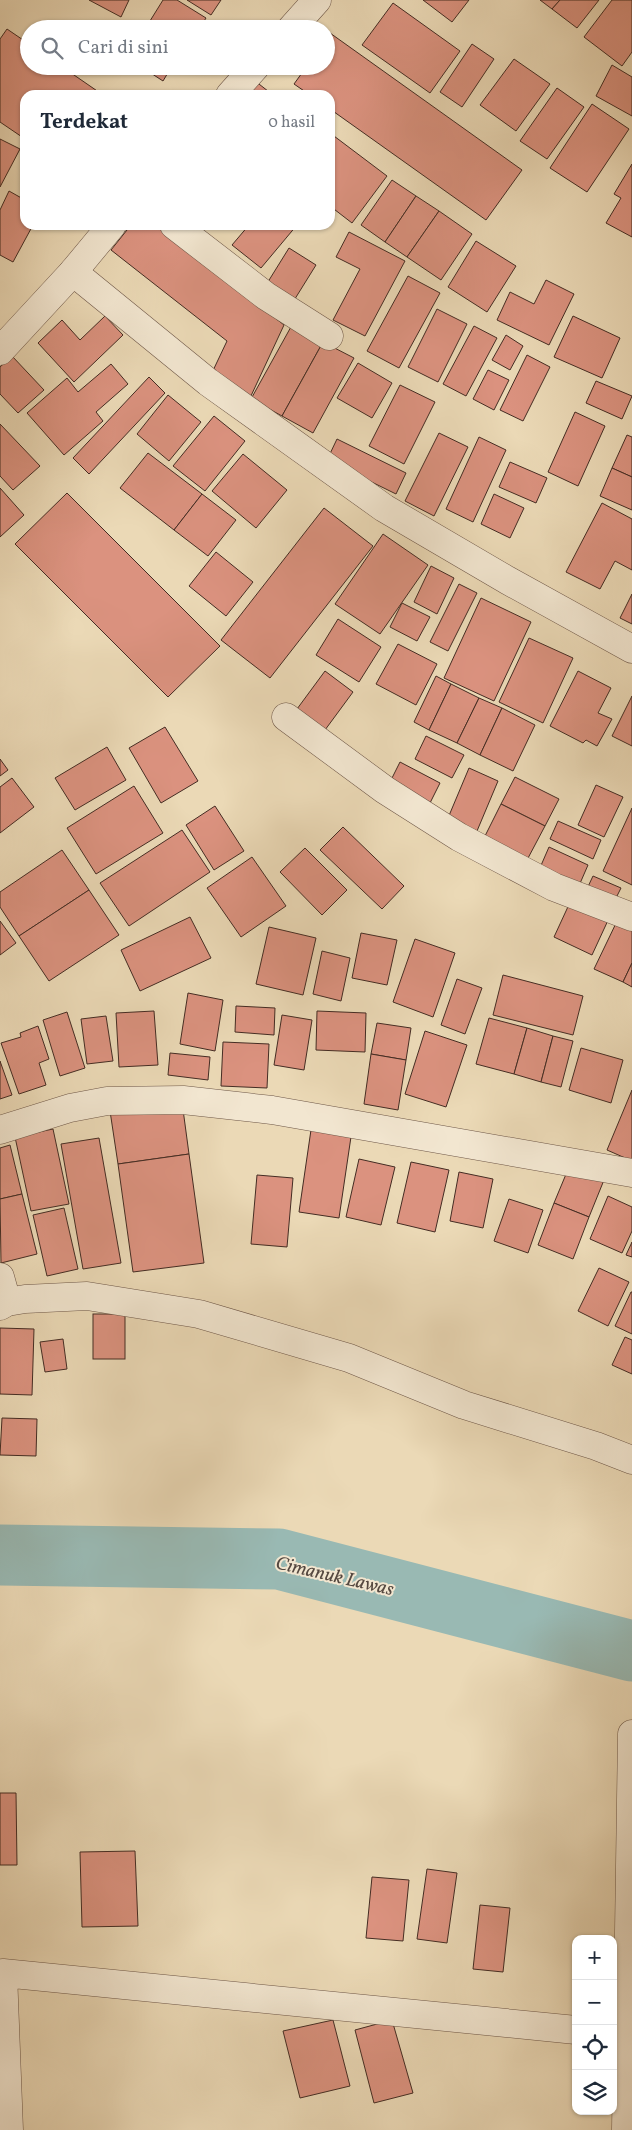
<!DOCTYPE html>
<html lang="id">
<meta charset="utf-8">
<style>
:root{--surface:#fff;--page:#f2f2f3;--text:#1f2937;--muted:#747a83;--line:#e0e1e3}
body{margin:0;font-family:Vollkorn,serif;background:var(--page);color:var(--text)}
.controls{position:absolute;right:15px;bottom:15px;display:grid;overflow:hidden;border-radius:10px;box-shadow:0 1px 4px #0004}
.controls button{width:45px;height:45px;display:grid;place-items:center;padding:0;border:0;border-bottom:1px solid var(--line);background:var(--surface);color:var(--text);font:25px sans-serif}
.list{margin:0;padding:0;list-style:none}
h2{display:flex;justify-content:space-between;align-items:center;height:65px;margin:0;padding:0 20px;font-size:21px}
h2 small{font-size:16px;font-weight:400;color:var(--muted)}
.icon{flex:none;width:28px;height:28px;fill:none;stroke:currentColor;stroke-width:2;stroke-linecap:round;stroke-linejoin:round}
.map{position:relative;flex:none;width:632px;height:2130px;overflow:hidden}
.search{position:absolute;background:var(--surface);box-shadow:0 1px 4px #0004;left:20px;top:20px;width:315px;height:55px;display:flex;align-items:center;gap:12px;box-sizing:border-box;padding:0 18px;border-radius:28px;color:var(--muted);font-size:19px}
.panel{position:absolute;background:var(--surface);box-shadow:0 1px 4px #0004;left:20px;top:90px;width:315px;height:140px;border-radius:15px}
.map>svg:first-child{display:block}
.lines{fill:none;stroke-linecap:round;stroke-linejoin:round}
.river{stroke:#99b9b3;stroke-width:61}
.building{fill:#db927f;stroke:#442c23}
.street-casing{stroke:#6e5748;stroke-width:29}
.street{stroke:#f2e6d0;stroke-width:28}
.labels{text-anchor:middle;stroke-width:4;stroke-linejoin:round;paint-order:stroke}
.water-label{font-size:19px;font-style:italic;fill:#554840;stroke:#f2e6d0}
</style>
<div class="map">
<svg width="632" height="2130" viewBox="0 0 632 2130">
<rect width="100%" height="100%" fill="#ebd9b6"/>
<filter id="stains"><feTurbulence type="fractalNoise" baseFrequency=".004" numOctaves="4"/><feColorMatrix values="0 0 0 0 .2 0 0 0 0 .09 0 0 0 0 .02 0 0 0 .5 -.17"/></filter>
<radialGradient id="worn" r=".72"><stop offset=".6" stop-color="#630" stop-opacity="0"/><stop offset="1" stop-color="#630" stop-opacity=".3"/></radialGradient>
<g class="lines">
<polyline class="river" points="0,1555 279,1559 632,1651"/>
</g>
<g class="building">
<polygon points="89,0 129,0 121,17"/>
<polygon points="163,0 177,0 206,18 199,29 145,29"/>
<polygon points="187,0 221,0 211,15"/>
<polygon points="423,0 469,0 452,22"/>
<polygon points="540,0 560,0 552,9"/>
<polygon points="560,0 599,0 577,28 552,9"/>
<polygon points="612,0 632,0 632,52 622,66 584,37"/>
<polygon points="393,3 460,51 430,93 362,45"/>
<polygon points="7,29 29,44 29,66 61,66 103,95 25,95 25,139 0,122 0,39"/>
<polygon points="330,33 522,170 486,220 330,109 330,95 310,95 294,84 307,66 326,66 326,39"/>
<polygon points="472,44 494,59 462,107 440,92"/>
<polygon points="514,59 550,84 516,131 480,105"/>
<polygon points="612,65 632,77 632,116 596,96"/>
<polygon points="140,66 172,66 163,81"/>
<polygon points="250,77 273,95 236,95"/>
<polygon points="557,88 584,107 547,159 520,141"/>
<polygon points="592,104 629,129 587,192 550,168"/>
<polygon points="330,133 387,176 352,223 330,206"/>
<polygon points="0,139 20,149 0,187"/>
<polygon points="632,164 632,237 606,223 621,198 614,194"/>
<polygon points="392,180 416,196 385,242 361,225"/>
<polygon points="9,191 25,200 25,225 33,225 13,262 0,255 0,210"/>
<polygon points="416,196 439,211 407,257 385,242"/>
<polygon points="439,211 472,234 441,280 407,257"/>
<polygon points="131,225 158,225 284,325 250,398 209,379 227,341 111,250"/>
<polygon points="249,225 297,225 261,268 232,245"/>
<polygon points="349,232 405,261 365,336 333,320 360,269 336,257"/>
<polygon points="476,241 516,266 487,312 448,287"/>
<polygon points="289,248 316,265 293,302 266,285"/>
<polygon points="408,276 440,293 399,368 367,351"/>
<polygon points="546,280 574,294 549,345 497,320 510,292 534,304"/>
<polygon points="437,309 467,324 438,382 408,367"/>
<polygon points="105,316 123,335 74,382 38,343 62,320 80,340"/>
<polygon points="573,316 620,338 602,378 554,357"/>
<polygon points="292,325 323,342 282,416 251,399"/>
<polygon points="474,326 497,338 466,396 443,384"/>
<polygon points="506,335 523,346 510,370 492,360"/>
<polygon points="323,342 354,358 313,433 282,416"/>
<polygon points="527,355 550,367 523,421 500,410"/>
<polygon points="12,356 44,390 18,413 0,394 0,367"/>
<polygon points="358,363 392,383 372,418 337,398"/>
<polygon points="111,364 128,384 96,412 103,421 64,455 27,413 67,378 78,392"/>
<polygon points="488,370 509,380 494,410 473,399"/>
<polygon points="149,377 165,393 89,474 73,458"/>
<polygon points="596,381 632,396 622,419 586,403"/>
<polygon points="400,385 435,402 404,464 369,446"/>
<polygon points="168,395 201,422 169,461 137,434"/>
<polygon points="575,412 605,426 578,486 548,472"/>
<polygon points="214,416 245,441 205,491 173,466"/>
<polygon points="0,424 40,466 13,490 0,476"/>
<polygon points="439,433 468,447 434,516 405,501"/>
<polygon points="627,435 632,437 632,477 612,468"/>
<polygon points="479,437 506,450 473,522 446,509"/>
<polygon points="337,439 406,473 396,494 327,460"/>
<polygon points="148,453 202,494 174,530 120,488"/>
<polygon points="243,454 287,490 256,528 212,491"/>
<polygon points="510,462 547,478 536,503 499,487"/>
<polygon points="612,468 632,477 632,510 600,496"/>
<polygon points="0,488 24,515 0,537"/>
<polygon points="67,493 220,646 168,697 15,544"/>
<polygon points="202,494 236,520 208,556 174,530"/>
<polygon points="494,494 524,508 510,538 481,524"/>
<polygon points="602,503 632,519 632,570 615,561 600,589 566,572"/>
<polygon points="324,508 373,546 270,678 221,640"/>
<polygon points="383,534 428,565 380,634 335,604"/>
<polygon points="216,552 253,582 226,616 189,586"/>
<polygon points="431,566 454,578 437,614 414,602"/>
<polygon points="459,584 477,593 448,651 430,642"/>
<polygon points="632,594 632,624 620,618"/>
<polygon points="481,598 531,622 494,701 444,678"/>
<polygon points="402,603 430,617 417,641 390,627"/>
<polygon points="338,619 381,647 359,682 316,655"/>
<polygon points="529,638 573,658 543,723 499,702"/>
<polygon points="398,644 437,664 416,705 376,684"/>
<polygon points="325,671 353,692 325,730 297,709"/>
<polygon points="578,671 611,688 598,713 612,719 597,746 586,740 583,743 550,726"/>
<polygon points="436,676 451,684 429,730 414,722"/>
<polygon points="451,684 479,698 457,743 429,730"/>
<polygon points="632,696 632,746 612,736"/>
<polygon points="479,698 502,708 480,755 457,743"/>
<polygon points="502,708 535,725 513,771 480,755"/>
<polygon points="165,727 198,781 161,803 129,748"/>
<polygon points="426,736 464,755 452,778 415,759"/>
<polygon points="107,747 126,780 75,810 55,778"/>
<polygon points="0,759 8,770 0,776"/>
<polygon points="400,762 440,783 429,805 389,784"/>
<polygon points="469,768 498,781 477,831 448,818"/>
<polygon points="515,777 559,799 545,826 501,804"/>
<polygon points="12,778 34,807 0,833 0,787"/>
<polygon points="596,785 623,797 604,837 578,825"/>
<polygon points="134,786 163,833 96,874 67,828"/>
<polygon points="501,804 545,826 527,860 484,838"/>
<polygon points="215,806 244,851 214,870 186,825"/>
<polygon points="632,808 632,885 603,871"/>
<polygon points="558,821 601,840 593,859 550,839"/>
<polygon points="343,827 404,886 382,909 320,850"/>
<polygon points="182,830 210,872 129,926 100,883"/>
<polygon points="549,847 588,865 578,888 539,870"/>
<polygon points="305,848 347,890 322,915 280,872"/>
<polygon points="62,850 89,890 19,936 0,907 0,892"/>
<polygon points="252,857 286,906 241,937 207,888"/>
<polygon points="593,876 621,888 612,906 585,893"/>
<polygon points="89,890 119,935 49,981 19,936"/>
<polygon points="572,898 610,916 592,955 554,937"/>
<polygon points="190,917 211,958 140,991 121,950"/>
<polygon points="619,917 632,923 632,963 623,982 594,969"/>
<polygon points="0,921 16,943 0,955"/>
<polygon points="269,927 316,938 303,995 256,984"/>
<polygon points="361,933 397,940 387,985 352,978"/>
<polygon points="415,939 455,953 433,1017 393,1002"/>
<polygon points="322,951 350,958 341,1001 313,994"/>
<polygon points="632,963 632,987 623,982"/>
<polygon points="503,975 583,996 573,1035 493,1015"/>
<polygon points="457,979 482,988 465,1034 441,1025"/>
<polygon points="188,993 223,1000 215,1051 180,1044"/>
<polygon points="236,1006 275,1008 274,1035 235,1032"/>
<polygon points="154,1011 158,1065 119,1067 116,1013"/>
<polygon points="317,1011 366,1013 365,1052 316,1050"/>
<polygon points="67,1012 85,1068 60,1076 43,1020"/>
<polygon points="282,1015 312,1020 304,1070 274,1065"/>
<polygon points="106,1016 113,1061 87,1064 81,1019"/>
<polygon points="489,1018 527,1028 514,1074 476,1064"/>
<polygon points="377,1023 411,1028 406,1060 371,1054"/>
<polygon points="38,1026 49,1059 39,1063 46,1085 19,1094 1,1043 21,1037 20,1033"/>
<polygon points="527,1028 553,1036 541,1082 514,1074"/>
<polygon points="425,1031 467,1045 446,1107 405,1094"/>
<polygon points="553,1036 573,1041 561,1087 541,1082"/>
<polygon points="223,1042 269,1044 267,1088 221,1086"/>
<polygon points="581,1048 623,1060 611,1103 569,1090"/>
<polygon points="170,1053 210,1057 208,1080 168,1075"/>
<polygon points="371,1054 406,1060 398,1110 364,1104"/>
<polygon points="0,1061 12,1095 0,1099"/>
<polygon points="632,1090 632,1161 607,1150"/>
<polygon points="182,1102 189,1154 118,1164 110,1111"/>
<polygon points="312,1123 352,1130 339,1218 299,1212"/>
<polygon points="53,1129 69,1204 31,1211 15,1137"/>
<polygon points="99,1138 121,1263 83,1269 61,1144"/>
<polygon points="10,1145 22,1194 0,1199 0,1148"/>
<polygon points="189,1154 204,1263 133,1272 118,1164"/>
<polygon points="359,1159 395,1167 381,1225 346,1217"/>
<polygon points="411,1162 449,1170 435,1232 397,1223"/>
<polygon points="569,1167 604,1180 589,1217 554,1203"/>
<polygon points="459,1172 493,1179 483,1228 450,1221"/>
<polygon points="257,1175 293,1178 287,1247 251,1244"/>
<polygon points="22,1194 37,1254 1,1263 0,1199"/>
<polygon points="608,1196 632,1207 632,1231 622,1253 590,1239"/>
<polygon points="509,1199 543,1210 528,1253 494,1241"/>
<polygon points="554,1203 589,1217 573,1259 538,1245"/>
<polygon points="64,1208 78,1269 47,1276 33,1215"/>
<polygon points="632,1242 632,1257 626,1255"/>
<polygon points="599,1268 629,1282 608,1326 578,1311"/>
<polygon points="631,1292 632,1292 632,1334 615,1326"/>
<rect x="93" y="1314" width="32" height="45"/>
<polygon points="0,1328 34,1329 32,1395 0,1394"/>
<polygon points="625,1337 632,1340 632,1374 612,1365"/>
<polygon points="63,1339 67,1369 45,1372 40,1342"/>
<polygon points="2,1418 37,1419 36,1456 0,1455"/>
<polygon points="0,1793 16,1793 17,1865 0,1865"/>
<polygon points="135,1851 138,1926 82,1927 80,1852"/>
<polygon points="427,1869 457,1873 447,1943 417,1939"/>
<polygon points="372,1877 409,1880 403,1941 366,1938"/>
<polygon points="480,1905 510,1908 503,1972 473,1969"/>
<polygon points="333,2020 350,2086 300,2098 283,2031"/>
<polygon points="392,2020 413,2093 374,2103 355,2030"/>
</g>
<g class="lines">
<defs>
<g id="street">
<polyline points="291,29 317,0"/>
<polyline points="230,95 256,66"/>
<polyline points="174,225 266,296 329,336"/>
<polyline points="73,272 208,382 384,508 507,580 632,649"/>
<polyline points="0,351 73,272 112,225"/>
<polyline points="286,717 385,790 459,837 554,887 632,917"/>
<polyline points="0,1130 70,1108 107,1101 183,1100 272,1110 632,1173"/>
<polyline points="0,1277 7,1302"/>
<polyline points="0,1306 7,1302 25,1299 87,1296 199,1314 349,1358 464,1405 596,1446 632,1460"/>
<polyline points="9,2130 3,1973 576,2030"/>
<polyline points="626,2130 632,1734"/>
</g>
</defs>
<use href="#street" class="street-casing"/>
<use href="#street" class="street"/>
</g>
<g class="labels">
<g class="water-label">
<text transform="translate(335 1575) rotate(13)" y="7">Cimanuk Lawas</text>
</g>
</g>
<rect width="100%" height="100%" filter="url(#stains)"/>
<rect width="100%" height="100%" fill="url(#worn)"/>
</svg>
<div class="controls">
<button>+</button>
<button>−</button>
<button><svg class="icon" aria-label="locate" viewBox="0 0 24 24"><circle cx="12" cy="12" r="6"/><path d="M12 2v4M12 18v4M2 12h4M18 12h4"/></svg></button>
<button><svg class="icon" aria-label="layers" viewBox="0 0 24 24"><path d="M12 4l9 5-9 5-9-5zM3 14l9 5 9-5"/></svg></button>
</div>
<div class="search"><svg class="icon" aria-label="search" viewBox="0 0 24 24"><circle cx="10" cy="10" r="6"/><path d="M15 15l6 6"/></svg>Cari di sini</div>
<section class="panel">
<h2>Terdekat<small>0 hasil</small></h2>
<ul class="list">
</ul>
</section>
</div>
